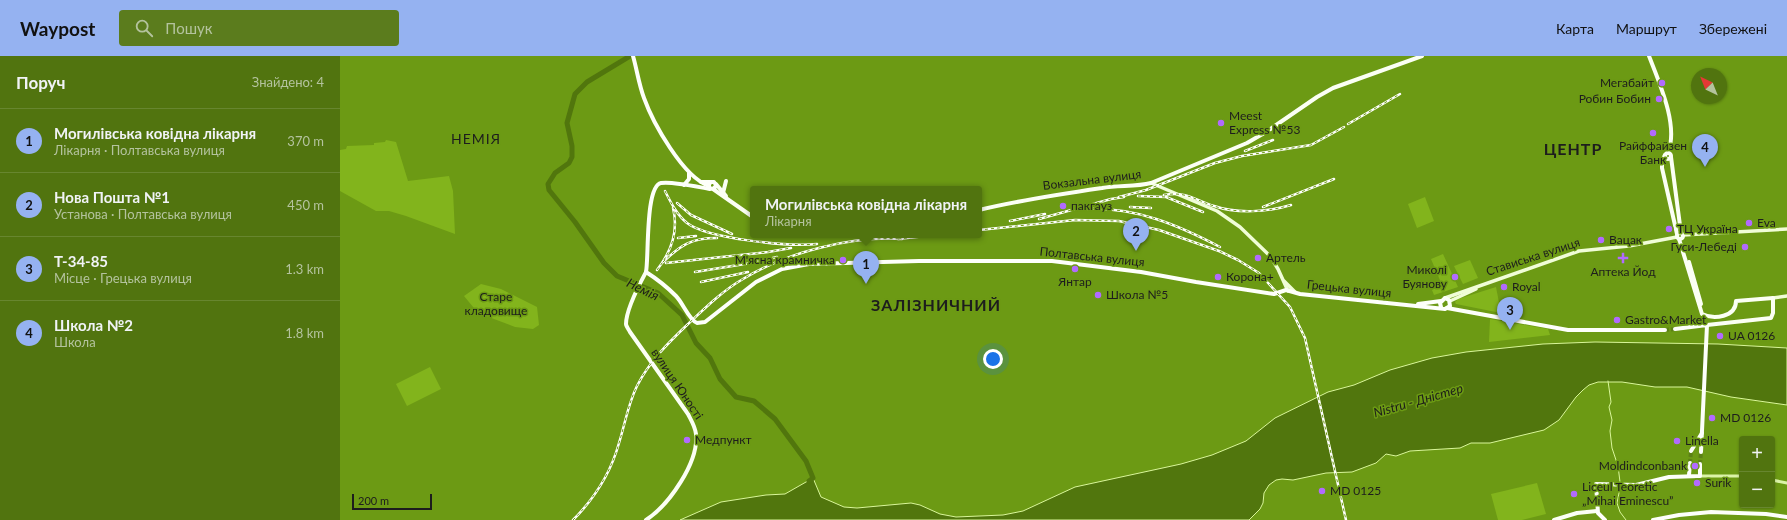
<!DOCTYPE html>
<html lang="uk">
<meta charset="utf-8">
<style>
:root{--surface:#51740f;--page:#5b7c1d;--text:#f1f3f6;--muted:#b4c39e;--line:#67862f;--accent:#95b2f1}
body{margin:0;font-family:Lato,sans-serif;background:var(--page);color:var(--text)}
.controls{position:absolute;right:12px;bottom:12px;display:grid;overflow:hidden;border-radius:4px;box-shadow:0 1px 3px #0004}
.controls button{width:36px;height:36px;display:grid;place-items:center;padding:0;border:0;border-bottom:1px solid var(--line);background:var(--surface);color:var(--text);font:20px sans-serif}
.compass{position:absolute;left:1351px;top:12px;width:36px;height:36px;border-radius:50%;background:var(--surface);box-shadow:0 1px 3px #0004;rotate:317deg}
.scale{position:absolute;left:12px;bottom:10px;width:80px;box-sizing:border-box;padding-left:4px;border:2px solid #1d1d1d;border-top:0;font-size:11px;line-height:14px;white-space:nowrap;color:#1d1d1d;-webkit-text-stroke:3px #6c9a14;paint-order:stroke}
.you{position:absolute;left:653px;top:303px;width:14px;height:14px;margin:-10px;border:3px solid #fff;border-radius:50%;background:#1a73e8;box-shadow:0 0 0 6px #1a73e833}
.badge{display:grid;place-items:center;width:26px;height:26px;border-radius:50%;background:var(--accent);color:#111;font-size:13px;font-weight:700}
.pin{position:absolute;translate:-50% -33px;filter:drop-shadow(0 1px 2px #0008)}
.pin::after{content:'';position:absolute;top:21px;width:14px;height:12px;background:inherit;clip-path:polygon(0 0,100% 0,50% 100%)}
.popup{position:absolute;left:410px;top:130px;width:232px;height:52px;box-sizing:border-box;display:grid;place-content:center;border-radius:4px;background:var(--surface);filter:drop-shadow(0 1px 3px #0005);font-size:13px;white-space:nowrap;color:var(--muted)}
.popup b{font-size:15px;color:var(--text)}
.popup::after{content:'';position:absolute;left:50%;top:100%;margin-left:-8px;border:8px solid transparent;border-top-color:var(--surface)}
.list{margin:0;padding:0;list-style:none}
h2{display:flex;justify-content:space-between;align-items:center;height:52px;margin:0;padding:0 16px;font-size:17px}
h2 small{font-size:13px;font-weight:400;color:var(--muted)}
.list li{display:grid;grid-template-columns:26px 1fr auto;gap:12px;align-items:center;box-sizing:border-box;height:64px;padding:0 16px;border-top:1px solid var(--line)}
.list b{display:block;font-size:15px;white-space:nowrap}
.list p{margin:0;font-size:13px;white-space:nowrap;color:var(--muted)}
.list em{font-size:13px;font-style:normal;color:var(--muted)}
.icon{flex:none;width:22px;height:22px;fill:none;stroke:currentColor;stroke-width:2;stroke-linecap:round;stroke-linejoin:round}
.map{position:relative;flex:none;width:1447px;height:464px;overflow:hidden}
header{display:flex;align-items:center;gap:24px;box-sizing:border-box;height:56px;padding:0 20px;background:var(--accent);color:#111}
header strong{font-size:19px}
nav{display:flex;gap:22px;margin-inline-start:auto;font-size:14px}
.search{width:280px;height:36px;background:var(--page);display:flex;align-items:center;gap:10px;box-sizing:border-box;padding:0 14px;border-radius:4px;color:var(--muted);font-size:15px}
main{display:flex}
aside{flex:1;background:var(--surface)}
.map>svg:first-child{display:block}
.green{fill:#82b41c}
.water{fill:#51760d;stroke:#d9f69a}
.pier{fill:#6c9a14}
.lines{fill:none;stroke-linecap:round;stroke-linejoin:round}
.stream{stroke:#d9f69a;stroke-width:1}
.river{stroke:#51760d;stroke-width:5}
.trunk-tunnel{stroke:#5c8116;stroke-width:4;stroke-dasharray:4 2;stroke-linecap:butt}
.tertiary{stroke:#dbf3a8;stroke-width:3}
.secondary{stroke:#f0fdd7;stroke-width:3.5}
.primary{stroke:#fbfff4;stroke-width:4}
.trunk{stroke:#fdfffa;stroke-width:4}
.rail-casing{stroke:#fff;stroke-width:2.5}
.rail{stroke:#6c9a14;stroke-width:1;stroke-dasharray:3;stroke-linecap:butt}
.poi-dot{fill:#b26aff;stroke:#6c9a14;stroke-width:1.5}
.labels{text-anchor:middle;stroke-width:3;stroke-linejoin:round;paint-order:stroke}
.poi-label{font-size:12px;fill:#1d1d1d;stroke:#6c9a14;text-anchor:start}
.street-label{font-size:12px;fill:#1d1d1d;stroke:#6c9a14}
.park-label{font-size:12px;fill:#1c1d1b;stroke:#6c9a14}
.water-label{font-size:13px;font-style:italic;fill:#1c1d19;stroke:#6c9a14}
.quarter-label{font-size:14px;letter-spacing:1px;fill:#1d1d1d;stroke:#6c9a14}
.district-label{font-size:16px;font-weight:bold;letter-spacing:1px;fill:#1d1d1d;stroke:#6c9a14}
</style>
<header>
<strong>Waypost</strong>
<div class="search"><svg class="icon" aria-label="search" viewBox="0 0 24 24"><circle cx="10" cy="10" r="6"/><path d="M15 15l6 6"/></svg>Пошук</div>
<nav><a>Карта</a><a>Маршрут</a><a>Збережені</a></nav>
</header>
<main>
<aside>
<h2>Поруч<small>Знайдено: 4</small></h2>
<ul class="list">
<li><span class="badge">1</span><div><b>Могилівська ковідна лікарня</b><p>Лікарня · Полтавська вулиця</p></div><em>370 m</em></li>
<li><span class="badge">2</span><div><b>Нова Пошта №1</b><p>Установа · Полтавська вулиця</p></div><em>450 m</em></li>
<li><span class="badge">3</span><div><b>Т-34-85</b><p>Місце · Грецька вулиця</p></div><em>1.3 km</em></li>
<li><span class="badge">4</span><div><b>Школа №2</b><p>Школа</p></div><em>1.8 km</em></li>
</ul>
</aside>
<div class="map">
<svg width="1447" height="464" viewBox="0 0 1447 464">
<rect width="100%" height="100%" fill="#6c9a14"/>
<g class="green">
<polygon points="46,84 56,86 68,125 109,120 113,135 115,178 66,160 49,155 36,155 0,135 0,94 6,93 7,90 34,89 34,87 45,86"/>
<polygon points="1085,141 1094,165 1077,172 1068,148"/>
<polygon points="1103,198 1118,231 1094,239 1092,234 1102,229 1091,203"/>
<polygon points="1130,204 1138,222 1123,228 1114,210"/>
<polygon points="141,228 161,233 197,251 199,269 193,273 175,271 138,257 124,240"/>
<polygon points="1156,231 1161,257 1116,248 1115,246 1118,243"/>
<polygon points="1150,263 1208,273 1210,279 1149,286"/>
<polygon points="90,311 101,333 67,350 56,328"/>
<polygon points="1197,427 1206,458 1182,464 1158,464 1151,438"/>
</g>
<polygon class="water" points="1255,286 1378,288 1447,292 1447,349 1391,341 1347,331 1315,331 1282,326 1258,326 1249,329 1243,334 1236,341 1219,364 1204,374 1150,387 1131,387 1120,392 1070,395 1056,400 1046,398 1036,407 1012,416 986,417 953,424 942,423 936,424 929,429 924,437 923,447 920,453 909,464 340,464 381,446 426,439 445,438 473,422 481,441 504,451 517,452 571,447 580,449 600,458 616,461 663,459 683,455 735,431 841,408 872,399 906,385 935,362 988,336 1014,329 1050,314 1092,302 1126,296 1203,288"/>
<polygon class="pier" points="979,338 997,419 995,419 977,339"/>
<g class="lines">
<g class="stream">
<polyline points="1268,325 1271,346 1269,351 1272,364 1270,375 1272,392 1278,410 1280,426"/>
<polyline points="1280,432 1277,447 1280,456 1286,464"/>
</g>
<polyline class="river" points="290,0 247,26 235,38 227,67 232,90 232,101 229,107 215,117 208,128 209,134 235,166 264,207 277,220 318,237 342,259 356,287 370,302 380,323 396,341 414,345 435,363 466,405 473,422 469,425"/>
<g class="trunk-tunnel">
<polyline points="1325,274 1335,273"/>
<polyline points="1350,407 1351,395"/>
<polyline points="1360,408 1361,396"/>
</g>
<g class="tertiary">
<polyline points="1360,420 1402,420"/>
<polyline points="1432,424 1447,427"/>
</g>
<g class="secondary">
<polyline points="811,127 877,155 900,171 930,200 938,213 948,235"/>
<polyline points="1343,179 1447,173"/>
<polyline points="944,225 955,236"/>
<polyline points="1105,242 1239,195 1289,190 1337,181"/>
<polyline points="1433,242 1447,240"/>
<polyline points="1110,245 1136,233"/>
</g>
<g class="primary">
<path d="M1309,0C1319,26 1339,70 1328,96"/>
<circle cx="1328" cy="100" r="3"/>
<polyline points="1325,99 1322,105 1322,112 1337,178"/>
<polyline points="1331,101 1341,177"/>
<polyline points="376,128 386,140"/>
<polyline points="373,133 413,161"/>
<polyline points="383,137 386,125"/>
<path d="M639,154C680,144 721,138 762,132C779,129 795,131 811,127L907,87L926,76L977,41L993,32L1082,0"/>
<circle cx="1340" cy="180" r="3"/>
<path d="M1339,183L1362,258C1374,264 1396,261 1396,245L1433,242V257L1431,262L1367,269"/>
<polyline points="1349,206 1361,248"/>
<path d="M306,216C299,229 286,253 286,268C286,270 289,274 290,276L348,358C351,364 355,370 356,378C359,406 329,449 306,464"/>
<polyline points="1214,464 1237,457 1257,455"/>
</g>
<g class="trunk">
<path d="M293,0C297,14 299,29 304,42C313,67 343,121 369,130"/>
<polyline points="361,126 374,126 376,129 374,133 369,132 369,128 371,126"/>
<polyline points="344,129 349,123 349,117"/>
<path d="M370,133C358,131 332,125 321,127C305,130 309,202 306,216C317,223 327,231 336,240C343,247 349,264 357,267L365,266L416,226L442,213L469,208L579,205H712L801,216L856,226L934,238L946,234L960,238L1105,253L1110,250L1109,244L1105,242L1100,247L1101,251"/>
<polyline points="1078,248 1101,245"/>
<polyline points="1107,252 1228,274 1325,274"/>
<polyline points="1335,273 1367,269 1361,396"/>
<polyline points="1351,395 1362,377"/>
<polyline points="1349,419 1350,407"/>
<polyline points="1265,464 1258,457 1256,428 1296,429 1329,421 1360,420 1360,408"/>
<polyline points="1313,464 1339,459 1371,456 1426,458 1447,461"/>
</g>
<defs>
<g id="rail">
<polyline points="1008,68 1060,38"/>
<polyline points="905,95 933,84"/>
<path d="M325,135C331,147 337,159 347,167C368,183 451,191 477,188"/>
<path d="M824,139C846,135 855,144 874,150C897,158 928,156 951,149"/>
<polyline points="798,140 826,141 863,156"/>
<polyline points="779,141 806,134 875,107 902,100 971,89 1004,71"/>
<polyline points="337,147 351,159 392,178"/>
<polyline points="790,151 811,152"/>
<polyline points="923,151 994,123"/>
<path d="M747,153C796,151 838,169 880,191"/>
<polyline points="699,163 771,143 784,141"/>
<polyline points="670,165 705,158"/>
<polyline points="639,174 735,164 779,165 819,174 879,195 898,204 919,217 950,251 965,282 1006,464"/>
<polyline points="338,182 356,180"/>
<polyline points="558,183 595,179"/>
<path d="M323,206C341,189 351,182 377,182"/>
<polyline points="326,207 428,196 451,192"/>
<path d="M317,214C331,196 339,176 333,152"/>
<polyline points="355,216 411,207 437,201"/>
<polyline points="361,226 408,216"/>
<path d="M233,464C254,443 271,416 279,387C285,368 288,348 297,330C309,306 328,287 347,269C364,253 382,235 403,223C447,196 511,180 562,183"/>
</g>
</defs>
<use href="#rail" class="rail-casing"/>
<use href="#rail" class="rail"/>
</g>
<g class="poi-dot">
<circle cx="1322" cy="27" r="4"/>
<circle cx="1319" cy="43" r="4"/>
<circle cx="881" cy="67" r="4"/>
<circle cx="1313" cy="77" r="4"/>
<circle cx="723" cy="150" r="4"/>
<circle cx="1409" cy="167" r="4"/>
<circle cx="1329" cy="173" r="4"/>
<circle cx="1261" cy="184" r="4"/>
<circle cx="1405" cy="191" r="4"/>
<circle cx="918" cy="202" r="4"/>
<path d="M1281 196h4v4h4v4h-4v4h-4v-4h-4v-4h4z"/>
<circle cx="503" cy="204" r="4"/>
<circle cx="735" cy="213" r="4"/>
<circle cx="878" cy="221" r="4"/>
<circle cx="1115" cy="221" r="4"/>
<circle cx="1164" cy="231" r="4"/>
<circle cx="758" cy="239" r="4"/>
<circle cx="1277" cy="264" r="4"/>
<circle cx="1380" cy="280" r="4"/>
<circle cx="1372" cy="362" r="4"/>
<circle cx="347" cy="384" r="4"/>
<circle cx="1337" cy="385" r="4"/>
<circle cx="1355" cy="410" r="4"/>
<circle cx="1357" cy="427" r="4"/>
<circle cx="982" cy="435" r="4"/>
<circle cx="1234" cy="438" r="4"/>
</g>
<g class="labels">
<g class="poi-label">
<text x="1314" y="31" text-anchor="end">Мегабайт</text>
<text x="1311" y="47" text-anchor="end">Робин Бобин</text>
<text x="889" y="64">Meest<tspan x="889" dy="14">Express №53</tspan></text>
<text x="1313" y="94" text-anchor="middle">Райффайзен<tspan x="1313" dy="14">Банк</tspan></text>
<text x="731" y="154">пакгауз</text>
<text x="1417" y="171">Eva</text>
<text x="1337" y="177">ТЦ Україна</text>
<text x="1269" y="188">Вацак</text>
<text x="1397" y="195" text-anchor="end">Гуси-Лебеді</text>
<text x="926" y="206">Артель</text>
<text x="495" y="208" text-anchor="end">М'ясна крамничка</text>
<text x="1107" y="218" text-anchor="end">Миколі<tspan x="1107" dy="14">Буянову</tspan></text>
<text x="1283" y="220" text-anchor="middle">Аптека Йод</text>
<text x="886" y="225">Корона+</text>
<text x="735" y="230" text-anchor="middle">Янтар</text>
<text x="1172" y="235">Royal</text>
<text x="766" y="243">Школа №5</text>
<text x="1285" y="268">Gastro&amp;Market</text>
<text x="1388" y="284">UA 0126</text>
<text x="1380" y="366">MD 0126</text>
<text x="355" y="388">Медпункт</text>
<text x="1345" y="389">Linella</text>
<text x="1347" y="414" text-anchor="end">Moldindconbank</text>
<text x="1365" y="431">Surik</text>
<text x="1242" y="435">Liceul Teoretic<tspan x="1242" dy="14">„Mihai Eminescu”</tspan></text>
<text x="990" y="439">MD 0125</text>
</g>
<g class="street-label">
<text transform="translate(752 124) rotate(-7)" y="4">Вокзальна вулиця</text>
<text transform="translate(752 201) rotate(6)" y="4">Полтавська вулиця</text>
<text transform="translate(1193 201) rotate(-18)" y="4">Стависька вулиця</text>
<text transform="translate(1009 233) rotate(6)" y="4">Грецька вулиця</text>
<text transform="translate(337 328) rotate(56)" y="4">вулиця Юності</text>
</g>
<g class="park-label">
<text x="156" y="245">Старе<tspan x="156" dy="14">кладовище</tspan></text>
</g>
<g class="water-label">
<text transform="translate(303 233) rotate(26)" y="5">Немія</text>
<text transform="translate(1078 344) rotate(-16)" y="5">Nistru - Дністер</text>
</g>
<g class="quarter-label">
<text x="136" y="88">НЕМІЯ</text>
</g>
<g class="district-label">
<text x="1233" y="99">ЦЕНТР</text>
<text x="596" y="255">ЗАЛІЗНИЧНИЙ</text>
</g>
</g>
</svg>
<div class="controls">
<button>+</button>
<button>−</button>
</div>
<svg class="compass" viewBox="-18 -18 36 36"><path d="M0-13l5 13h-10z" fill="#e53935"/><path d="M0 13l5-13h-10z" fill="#b4c39e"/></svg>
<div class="scale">200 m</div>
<div class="you"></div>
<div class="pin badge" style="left:526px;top:228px">1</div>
<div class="popup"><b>Могилівська ковідна лікарня</b>Лікарня</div>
<div class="pin badge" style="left:796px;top:195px">2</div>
<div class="pin badge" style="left:1170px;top:274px">3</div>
<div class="pin badge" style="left:1365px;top:111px">4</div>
</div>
</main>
